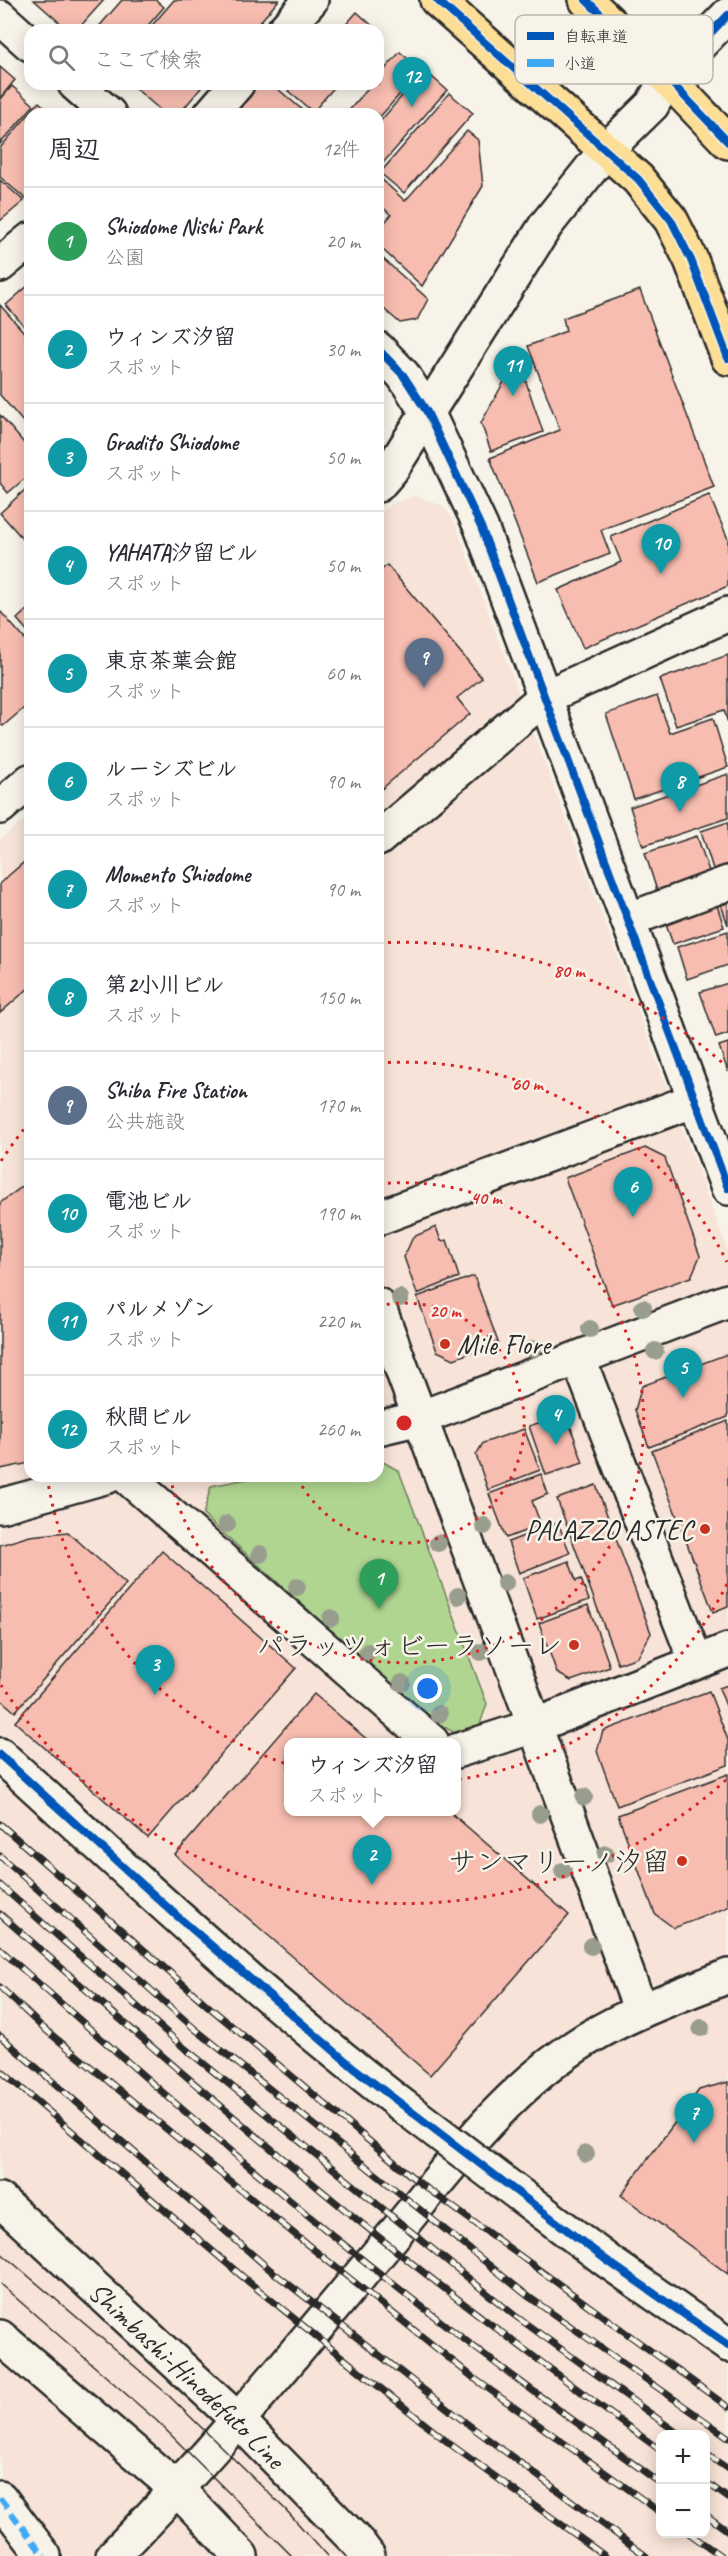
<!DOCTYPE html>
<html lang="ja">
<meta charset="utf-8">
<style>
:root{--surface:#fff;--page:#f7f7f7;--text:#2b2b33;--muted:#7c7c81;--line:#e1e1e2;--accent:#d93025}
body{margin:0;font-family:Caveat,"Klee One",sans-serif;background:var(--page);color:var(--text)}
.controls{position:absolute;right:18px;bottom:18px;display:grid;overflow:hidden;border-radius:12px;box-shadow:0 3px 15px #0003}
.controls button{width:54px;height:54px;display:grid;place-items:center;padding:0;border:0;border-bottom:2px solid var(--line);background:var(--surface);color:var(--text);font:30px sans-serif}
.you{position:absolute;left:428px;top:1689px;width:21px;height:21px;margin:-15px;border:4px solid #fff;border-radius:50%;background:#1a73e8;box-shadow:0 0 0 9px #1a73e833}
.badge{display:grid;place-items:center;width:39px;height:39px;border-radius:50%;background:var(--accent);color:#fff;font-size:20px;font-weight:700}
.pin{position:absolute;translate:-50% -50px;filter:drop-shadow(0 2px 3px #0008)}
.pin::after{content:'';position:absolute;top:32px;width:21px;height:18px;background:inherit;clip-path:polygon(0 0,100% 0,50% 100%)}
.popup{position:absolute;left:284px;top:1738px;width:177px;height:78px;box-sizing:border-box;display:grid;place-content:center;border-radius:12px;background:var(--surface);filter:drop-shadow(0 2px 4px #0005);font-size:20px;white-space:nowrap;color:var(--muted)}
.popup b{font-size:22px;color:var(--text)}
.popup::after{content:'';position:absolute;left:50%;top:100%;margin-left:-12px;border:12px solid transparent;border-top-color:var(--surface)}
.list{margin:0;padding:0;list-style:none}
h2{display:flex;justify-content:space-between;align-items:center;height:78px;margin:0;padding:0 24px;font-size:26px}
h2 small{font-size:20px;font-weight:400;color:var(--muted)}
.list li{display:grid;grid-template-columns:39px 1fr auto;gap:18px;align-items:center;box-sizing:border-box;height:108px;padding:0 24px;border-top:2px solid var(--line)}
.list b{display:block;font-size:22px;white-space:nowrap}
.list p{margin:0;font-size:20px;white-space:nowrap;color:var(--muted)}
.list em{font-size:20px;font-style:normal;color:var(--muted)}
.icon{flex:none;width:33px;height:33px;fill:none;stroke:currentColor;stroke-width:2;stroke-linecap:round;stroke-linejoin:round}
.map{position:relative;flex:none;width:728px;height:2556px;overflow:hidden}
.search{position:absolute;background:var(--surface);box-shadow:0 3px 15px #0003;left:24px;top:24px;width:360px;height:66px;display:flex;align-items:center;gap:15px;box-sizing:border-box;padding:0 21px;border-radius:18px;color:var(--muted);font-size:22px}
.panel{position:absolute;background:var(--surface);box-shadow:0 3px 15px #0003;left:24px;top:108px;width:360px;height:1374px;border-radius:18px}
.map>svg:first-child{display:block}
.built{fill:#f7e3d7;fill-rule:evenodd}
.green{fill:#b0d591;stroke:#6e805e;stroke-width:1.5}
.building{fill:#f7bdb0;stroke:#2b2b2b;stroke-width:1.5}
.lines{fill:none;stroke-linecap:round;stroke-linejoin:round}
.pedestrian-casing{stroke:#2b2b2b;stroke-width:38}
.minor-casing{stroke:#2b2b2b;stroke-width:38}
.tertiary-casing{stroke:#2b2b2b;stroke-width:38}
.secondary-casing{stroke:#2b2b2b;stroke-width:38}
.trunk-casing{stroke:#2b2b2b;stroke-width:38}
.pedestrian{stroke:#f7f3e8;stroke-width:33}
.minor{stroke:#f7f3e8;stroke-width:33}
.tertiary{stroke:#f7f3e8;stroke-width:33}
.secondary{stroke:#f7f3e8;stroke-width:33}
.trunk{stroke:#fdde96;stroke-width:33}
.tram{stroke:#2b2b2b;stroke-width:1.5}
.rail-casing{stroke:#2b2b2b;stroke-width:7}
.rail{stroke:#f7f3e8;stroke-width:4.5;stroke-dasharray:14;stroke-linecap:butt}
.minor-bridge-casing{stroke:#2b2b2b;stroke-width:38;stroke-linecap:butt}
.minor-bridge{stroke:#f7f3e8;stroke-width:33}
.quiet{stroke:#3fa9f5;stroke-width:6;stroke-dasharray:12 6;stroke-linecap:butt}
.cycleway-casing{stroke:#f7f3e8;stroke-width:11}
.cycleway{stroke:#0057b8;stroke-width:8}
.tree{fill:#999d8e}
.ring{fill:none;stroke:#d62828;stroke-width:3;stroke-dasharray:3 6}
.poi-dot{fill:#c8321e;stroke:#f7f3e8;stroke-width:2}
.labels{text-anchor:middle;stroke-width:5;stroke-linejoin:round;paint-order:stroke}
.poi-label{font-size:28px;fill:#2b2b2b;stroke:#f7f3e8;text-anchor:end}
.street-label{font-size:28px;fill:#2b2b2b;stroke:#f7f3e8}
.key{fill:#f7f3e8;stroke:#bab7af;stroke-width:1.5}
.key-label{font-size:16px;fill:#2b2b2b}
.centre{fill:#d62828;stroke:#f7f3e8;stroke-width:3}
.ring-label{font-size:18px;text-anchor:middle;font-weight:bold;fill:#d62828;stroke:#f7f3e8;stroke-width:5;stroke-linejoin:round;paint-order:stroke}
</style>
<div class="map">
<svg width="728" height="2556" viewBox="0 0 728 2556">
<rect width="100%" height="100%" fill="#f7f3e8"/>
<filter id="ink" filterUnits="userSpaceOnUse"><feTurbulence type="fractalNoise" baseFrequency=".0167" numOctaves="2"/><feDisplacementMap in="SourceGraphic" scale="12" xChannelSelector="R" yChannelSelector="G"/><feConvolveMatrix kernelMatrix="1 2 1 2 8 2 1 2 1" color-interpolation-filters="sRGB"/></filter>
<g filter="url(#ink)">
<path class="built" d="M415,496L443,506L454,521L728,1251V2556H0V840L30,815V1476H378V516L393,503ZM288,1742H456V1812H288ZM660,2434H706V2534H660Z"/>
<polygon class="green" points="378,1459 399,1471 487,1704 479,1727 456,1734 426,1716 203,1515 211,1486 263,1476 378,1476"/>
<g class="building">
<polygon points="34,0 104,0 77,30 68,30"/>
<polygon points="122,0 156,0 164,7 144,30 96,30"/>
<polygon points="174,0 279,0 253,30 148,30"/>
<polygon points="357,12 377,30 341,30"/>
<polygon points="400,52 421,70 378,119 378,114 346,114 372,84 378,84 378,77"/>
<polygon points="0,67 15,80 0,98"/>
<polygon points="424,70 447,90 383,163 378,158 378,124"/>
<polygon points="139,84 197,84 201,88 179,114 165,114 135,88"/>
<polygon points="256,84 272,84 306,113 231,114"/>
<polygon points="295,84 337,84 313,112 288,91"/>
<polygon points="12,86 34,105 0,144 0,100"/>
<polygon points="449,93 473,113 404,193 380,173"/>
<polygon points="39,102 53,114 30,114 30,198 27,200 0,177 0,148"/>
<polygon points="467,131 478,140 483,186 422,286 382,249 378,253 378,230 391,215 378,203 378,176 405,201"/>
<polygon points="0,180 24,201 0,221"/>
<polygon points="381,257 428,299 417,320 400,323 378,304 378,261"/>
<polygon points="30,284 30,333 6,305"/>
<polygon points="640,290 714,487 601,530 610,554 538,582 490,458 560,430 528,346 566,331 563,318"/>
<polygon points="0,305 30,339 30,430 0,395"/>
<polygon points="520,364 543,432 491,451 481,423 511,369"/>
<polygon points="0,415 30,450 30,474 8,493 0,483"/>
<polygon points="30,485 30,547 0,513"/>
<polygon points="709,495 728,539 728,586 583,648 558,590 621,562 611,537"/>
<polygon points="387,565 482,678 457,698 470,714 378,792 378,573"/>
<polygon points="30,607 30,634 17,619"/>
<polygon points="0,611 30,645 30,703 3,726 0,723"/>
<polygon points="728,655 728,723 724,710 676,726 660,679"/>
<polygon points="657,696 670,733 713,718 728,767 634,799 606,714"/>
<polygon points="728,774 728,818 643,846 630,807"/>
<polygon points="728,822 728,864 713,869 701,831"/>
<polygon points="697,836 711,877 658,894 645,853"/>
<polygon points="30,857 30,987 0,1013 0,883"/>
<polygon points="728,903 728,925 721,905"/>
<polygon points="717,905 724,927 673,944 665,922"/>
<polygon points="728,931 728,965 687,979 677,947"/>
<polygon points="728,983 728,1034 716,1038 700,992"/>
<polygon points="728,1043 728,1072 719,1046"/>
<polygon points="645,1148 665,1158 700,1256 691,1277 612,1305 565,1178"/>
<polygon points="30,1181 30,1463 0,1469 0,1203"/>
<polygon points="436,1227 441,1241 447,1240 459,1277 417,1294 404,1257 413,1237"/>
<polygon points="474,1276 498,1342 454,1359 437,1351 417,1297"/>
<polygon points="727,1354 728,1417 649,1447 635,1410 642,1386"/>
<polygon points="553,1418 570,1425 583,1463 546,1475 529,1426"/>
<polygon points="728,1421 728,1606 713,1612 652,1451"/>
<polygon points="524,1429 540,1470 488,1490 476,1455 483,1443"/>
<polygon points="541,1474 548,1494 532,1501 541,1525 506,1538 489,1494"/>
<polygon points="596,1485 651,1633 638,1657 618,1664 557,1499"/>
<polygon points="558,1523 570,1553 519,1573 508,1542"/>
<polygon points="68,1532 126,1584 15,1712 0,1699 0,1545 30,1536"/>
<polygon points="162,1551 296,1668 148,1838 15,1722"/>
<polygon points="569,1561 576,1581 581,1579 589,1600 537,1619 523,1578"/>
<polygon points="588,1605 610,1667 571,1681 557,1673 539,1623"/>
<polygon points="728,1685 728,1711 719,1688"/>
<polygon points="709,1691 728,1740 728,1765 617,1806 597,1751 603,1731"/>
<polygon points="314,1694 370,1742 288,1742 288,1812 450,1812 569,1915 430,2075 175,1855"/>
<polygon points="728,1774 728,1907 674,1928 655,1914 618,1815"/>
<polygon points="728,2082 728,2274 621,2195 699,2090"/>
</g>
<g class="lines">
<defs>
<polyline id="pedestrian" points="0,2498 44,2556"/>
<g id="minor">
<polyline points="284,30 311,0"/>
<polyline points="211,114 237,84"/>
<polyline points="0,265 30,240"/>
<polyline points="378,839 545,697 728,614"/>
<polyline points="628,920 728,883"/>
<polyline points="378,1218 695,1100"/>
<polyline points="378,1305 641,2011"/>
<polyline points="579,1360 696,1662"/>
<polyline points="378,1428 420,1418 457,1404 728,1301"/>
<polyline points="126,1476 432,1742"/>
<polyline points="0,1506 108,1476"/>
<polyline points="456,1751 534,1726 728,1650"/>
<path d="M0,1755C133,1876 264,2000 407,2109"/>
<polyline points="524,2198 609,2262 728,2345"/>
</g>
<g id="tertiary">
<polyline points="0,17 30,44"/>
<polyline points="75,84 109,114"/>
<polyline points="378,349 403,375 427,412 481,527 728,1188"/>
<polyline points="378,485 391,470 546,225 606,150 652,105 667,78 728,15"/>
<polyline points="0,807 30,781"/>
<path d="M113,2556C208,2459 295,2354 382,2249C444,2175 503,2090 587,2039C631,2012 681,1995 728,1976"/>
</g>
<g id="secondary">
<path id="s1" d="M0,2200L239,2421L359,2544L368,2556"/>
<polyline points="0,2337 177,2489 241,2556"/>
</g>
<g id="trunk">
<polyline points="437,0 638,179 671,220 691,260 728,358"/>
<polyline points="586,0 667,78 728,142"/>
</g>
</defs>
<use href="#pedestrian" class="pedestrian-casing"/>
<use href="#minor" class="minor-casing"/>
<use href="#tertiary" class="tertiary-casing"/>
<use href="#secondary" class="secondary-casing"/>
<use href="#trunk" class="trunk-casing"/>
<use href="#pedestrian" class="pedestrian"/>
<use href="#minor" class="minor"/>
<use href="#tertiary" class="tertiary"/>
<use href="#secondary" class="secondary"/>
<use href="#trunk" class="trunk"/>
<g class="tram">
<polyline points="0,2252 165,2392 286,2510 327,2556"/>
<polyline points="0,2284 157,2421 292,2556"/>
</g>
<defs>
<g id="rail">
<polyline points="0,1824 208,2006 417,2181 728,2407"/>
<polyline points="0,1856 195,2029 529,2297 728,2437"/>
<polyline points="0,1885 182,2046 514,2315 679,2434"/>
<path d="M0,1914C110,2011 220,2107 333,2200C439,2287 550,2369 660,2450"/>
<path d="M0,1949C140,2074 282,2198 430,2313C505,2372 583,2427 660,2483"/>
<polyline points="0,1987 41,2026 298,2237 475,2379 660,2512"/>
<polyline points="0,2036 268,2268 465,2422 646,2556"/>
<polyline points="0,2070 250,2283 450,2444 605,2556"/>
<polyline points="706,2454 728,2469"/>
<polyline points="706,2482 728,2498"/>
<polyline points="706,2515 728,2531"/>
<polyline points="690,2534 721,2556"/>
</g>
</defs>
<use href="#rail" class="rail-casing"/>
<use href="#rail" class="rail"/>
<defs>
<polyline id="minor-bridge" points="407,2109 524,2198"/>
</defs>
<use href="#minor-bridge" class="minor-bridge-casing"/>
<use href="#minor-bridge" class="minor-bridge"/>
<polyline class="quiet" points="0,2498 44,2556"/>
<defs>
<g id="cycleway">
<polyline points="437,0 638,179 671,220 691,260 728,358"/>
<polyline points="586,0 667,78 728,142"/>
<polyline points="667,78 728,15"/>
<polyline points="378,349 403,375 427,412 481,527 728,1188"/>
<polyline points="0,1755 177,1916 354,2068 609,2262 728,2345"/>
</g>
</defs>
<use href="#cycleway" class="cycleway-casing"/>
<use href="#cycleway" class="cycleway"/>
</g>
<g class="tree">
<circle cx="400" cy="1298" r="9"/>
<circle cx="643" cy="1308" r="9"/>
<circle cx="590" cy="1329" r="9"/>
<circle cx="533" cy="1349" r="9"/>
<circle cx="655" cy="1351" r="9"/>
<circle cx="227" cy="1524" r="9"/>
<circle cx="484" cy="1526" r="9"/>
<circle cx="438" cy="1543" r="9"/>
<circle cx="260" cy="1554" r="9"/>
<circle cx="505" cy="1583" r="9"/>
<circle cx="297" cy="1587" r="9"/>
<circle cx="458" cy="1596" r="9"/>
<circle cx="331" cy="1618" r="9"/>
<circle cx="368" cy="1652" r="9"/>
<circle cx="481" cy="1652" r="9"/>
<circle cx="402" cy="1683" r="9"/>
<circle cx="439" cy="1714" r="9"/>
<circle cx="584" cy="1797" r="9"/>
<circle cx="540" cy="1814" r="9"/>
<circle cx="606" cy="1854" r="9"/>
<circle cx="563" cy="1871" r="9"/>
<circle cx="591" cy="1946" r="9"/>
<circle cx="701" cy="2028" r="9"/>
<circle cx="586" cy="2154" r="9"/>
</g>
</g>
<g class="ring">
<path d="M378 1306A120 120 0 1 1 297 1477"/>
<path d="M379 1184A240 240 0 1 1 170 1477"/>
<path d="M727 1584A361 361 0 0 1 47 1476M379 1063A361 361 0 0 1 727 1262"/>
<path d="M726 1780A481 481 0 0 1 1 1685M1 1161A481 481 0 0 1 28 1124M379 943A481 481 0 0 1 726 1066"/>
</g>
<g class="poi-dot">
<circle cx="445" cy="1344" r="6"/>
<circle cx="705" cy="1529" r="6"/>
<circle cx="574" cy="1645" r="6"/>
<circle cx="682" cy="1861" r="6"/>
</g>
<g class="labels">
<g class="poi-label">
<text x="457" y="1354" text-anchor="start">Mile Flore</text>
<text x="693" y="1539">PALAZZO ASTEC</text>
<text x="562" y="1655">パラッツォビーラソーレ</text>
<text x="670" y="1871">サンマリーノ汐留</text>
</g>
<g class="street-label">
<text dy="10" stroke="none"><textPath href="#s1" startOffset="256">Shimbashi-Hinodefuto Line</textPath></text>
</g>
</g>
<rect x="515" y="15" width="198" height="69" rx="9" class="key"/>
<rect x="527" y="32" width="27" height="8" fill="#0057b8"/>
<rect x="527" y="59" width="27" height="8" fill="#3fa9f5"/>
<g class="key-label">
<text x="564" y="42">自転車道</text>
<text x="564" y="69">小道</text>
</g>
<circle cx="404" cy="1423" r="9" class="centre"/>
<g class="ring-label">
<text x="569" y="977">80 m</text>
<text x="527" y="1090">60 m</text>
<text x="486" y="1204">40 m</text>
<text x="445" y="1317">20 m</text>
</g>
</svg>
<div class="controls">
<button>+</button>
<button>−</button>
</div>
<div class="you"></div>
<div class="pin badge" style="left:379px;top:1609px;background:#2e9e5b">1</div>
<div class="pin badge" style="left:372px;top:1885px;background:#0f9aa8">2</div>
<div class="popup"><b>ウィンズ汐留</b>スポット</div>
<div class="pin badge" style="left:155px;top:1695px;background:#0f9aa8">3</div>
<div class="pin badge" style="left:556px;top:1445px;background:#0f9aa8">4</div>
<div class="pin badge" style="left:683px;top:1398px;background:#0f9aa8">5</div>
<div class="pin badge" style="left:633px;top:1217px;background:#0f9aa8">6</div>
<div class="pin badge" style="left:694px;top:2143px;background:#0f9aa8">7</div>
<div class="pin badge" style="left:680px;top:812px;background:#0f9aa8">8</div>
<div class="pin badge" style="left:424px;top:688px;background:#5c6f8a">9</div>
<div class="pin badge" style="left:661px;top:574px;background:#0f9aa8">10</div>
<div class="pin badge" style="left:513px;top:396px;background:#0f9aa8">11</div>
<div class="pin badge" style="left:412px;top:107px;background:#0f9aa8">12</div>
<div class="search"><svg class="icon" aria-label="search" viewBox="0 0 24 24"><circle cx="10" cy="10" r="6"/><path d="M15 15l6 6"/></svg>ここで検索</div>
<section class="panel">
<h2>周辺<small>12件</small></h2>
<ul class="list">
<li><span class="badge" style="background:#2e9e5b">1</span><div><b>Shiodome Nishi Park</b><p>公園</p></div><em>20 m</em></li>
<li><span class="badge" style="background:#0f9aa8">2</span><div><b>ウィンズ汐留</b><p>スポット</p></div><em>30 m</em></li>
<li><span class="badge" style="background:#0f9aa8">3</span><div><b>Gradito Shiodome</b><p>スポット</p></div><em>50 m</em></li>
<li><span class="badge" style="background:#0f9aa8">4</span><div><b>YAHATA汐留ビル</b><p>スポット</p></div><em>50 m</em></li>
<li><span class="badge" style="background:#0f9aa8">5</span><div><b>東京茶葉会館</b><p>スポット</p></div><em>60 m</em></li>
<li><span class="badge" style="background:#0f9aa8">6</span><div><b>ルーシズビル</b><p>スポット</p></div><em>90 m</em></li>
<li><span class="badge" style="background:#0f9aa8">7</span><div><b>Momento Shiodome</b><p>スポット</p></div><em>90 m</em></li>
<li><span class="badge" style="background:#0f9aa8">8</span><div><b>第2小川ビル</b><p>スポット</p></div><em>150 m</em></li>
<li><span class="badge" style="background:#5c6f8a">9</span><div><b>Shiba Fire Station</b><p>公共施設</p></div><em>170 m</em></li>
<li><span class="badge" style="background:#0f9aa8">10</span><div><b>電池ビル</b><p>スポット</p></div><em>190 m</em></li>
<li><span class="badge" style="background:#0f9aa8">11</span><div><b>パルメゾン</b><p>スポット</p></div><em>220 m</em></li>
<li><span class="badge" style="background:#0f9aa8">12</span><div><b>秋間ビル</b><p>スポット</p></div><em>260 m</em></li>
</ul>
</section>
</div>
